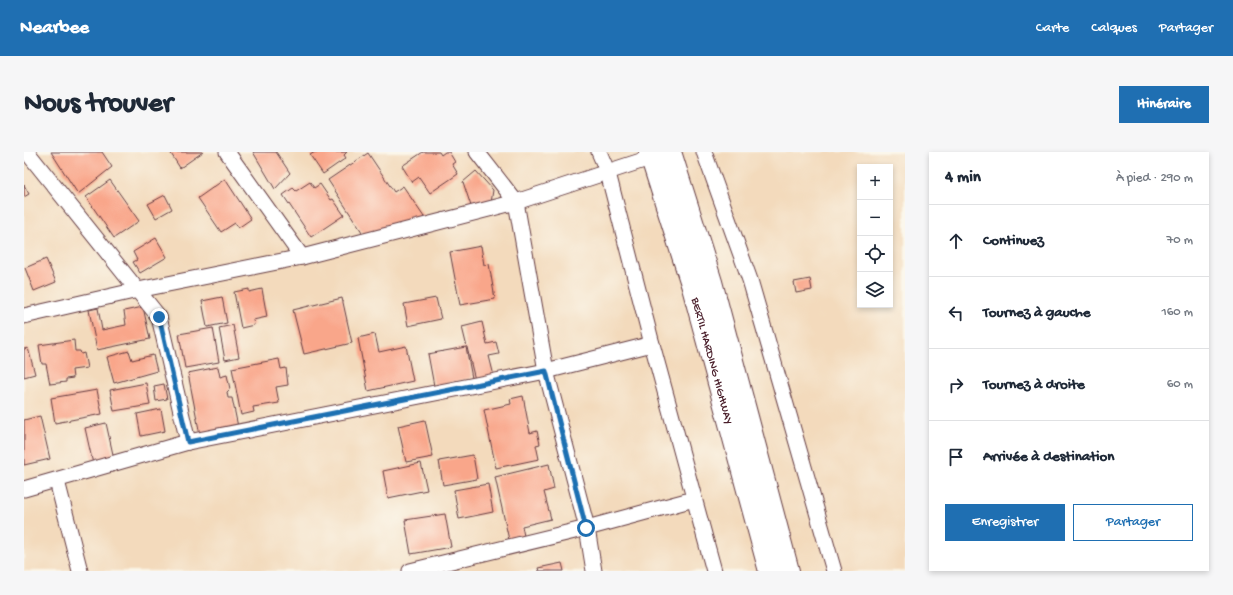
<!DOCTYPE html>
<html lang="fr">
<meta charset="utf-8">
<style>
:root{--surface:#fff;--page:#f6f6f7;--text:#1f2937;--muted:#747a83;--line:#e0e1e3;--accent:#1f6fb2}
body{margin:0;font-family:"Gochi Hand",sans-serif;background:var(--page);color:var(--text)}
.controls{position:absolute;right:12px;top:12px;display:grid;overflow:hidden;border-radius:0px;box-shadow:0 2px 6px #0003}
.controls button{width:36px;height:36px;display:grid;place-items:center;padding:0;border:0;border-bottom:1px solid var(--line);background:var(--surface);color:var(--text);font:20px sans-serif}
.stop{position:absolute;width:12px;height:12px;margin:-9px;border:3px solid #1f6fb2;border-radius:50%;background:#fff}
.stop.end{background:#1f6fb2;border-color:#fff;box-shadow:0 1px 4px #0008}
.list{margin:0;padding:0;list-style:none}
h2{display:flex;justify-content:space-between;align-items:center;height:52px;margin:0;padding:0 16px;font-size:17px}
h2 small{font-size:13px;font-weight:400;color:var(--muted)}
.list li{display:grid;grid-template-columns:26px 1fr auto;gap:12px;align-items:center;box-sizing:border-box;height:72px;padding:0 16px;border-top:1px solid var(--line)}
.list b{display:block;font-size:15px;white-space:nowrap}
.list em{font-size:13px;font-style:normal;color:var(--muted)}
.actions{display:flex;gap:8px;padding:12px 16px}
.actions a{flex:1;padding:9px 0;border:1px solid var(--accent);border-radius:0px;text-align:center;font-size:14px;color:var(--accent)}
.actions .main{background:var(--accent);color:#fff}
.icon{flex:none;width:22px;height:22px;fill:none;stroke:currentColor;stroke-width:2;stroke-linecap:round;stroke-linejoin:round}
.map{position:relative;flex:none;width:881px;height:419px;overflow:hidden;border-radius:0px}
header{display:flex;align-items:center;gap:24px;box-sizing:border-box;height:56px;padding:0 20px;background:var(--accent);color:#fff}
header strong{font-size:19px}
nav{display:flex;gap:22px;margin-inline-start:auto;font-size:14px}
.intro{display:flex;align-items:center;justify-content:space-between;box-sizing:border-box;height:96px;padding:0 24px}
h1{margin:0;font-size:28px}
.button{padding:10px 18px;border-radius:0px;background:var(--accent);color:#fff;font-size:14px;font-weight:700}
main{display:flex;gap:24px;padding:0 24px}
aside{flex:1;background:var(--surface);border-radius:0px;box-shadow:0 2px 6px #0003}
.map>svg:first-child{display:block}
.building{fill:#f9a68a}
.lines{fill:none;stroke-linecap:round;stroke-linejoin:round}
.minor-casing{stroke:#633b41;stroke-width:17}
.primary-casing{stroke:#633b41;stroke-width:24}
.minor{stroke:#fff;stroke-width:15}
.primary{stroke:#fff;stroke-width:22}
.route{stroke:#1f6fb2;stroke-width:5}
.labels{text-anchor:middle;stroke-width:3;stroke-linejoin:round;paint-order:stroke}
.street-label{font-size:12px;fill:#4a1f2b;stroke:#fbf7ec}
</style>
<header>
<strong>Nearbee</strong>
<nav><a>Carte</a><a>Calques</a><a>Partager</a></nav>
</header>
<div class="intro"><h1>Nous trouver</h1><a class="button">Itinéraire</a></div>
<main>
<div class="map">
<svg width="881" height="419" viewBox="0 0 881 419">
<rect width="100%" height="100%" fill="#fbf7ec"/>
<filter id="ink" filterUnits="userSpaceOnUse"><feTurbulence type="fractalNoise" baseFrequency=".025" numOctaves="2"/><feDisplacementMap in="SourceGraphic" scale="8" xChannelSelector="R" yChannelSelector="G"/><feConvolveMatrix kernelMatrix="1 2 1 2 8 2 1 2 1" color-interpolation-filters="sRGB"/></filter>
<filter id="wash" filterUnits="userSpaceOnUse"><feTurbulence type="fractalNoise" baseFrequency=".012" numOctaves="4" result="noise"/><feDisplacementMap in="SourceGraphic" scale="16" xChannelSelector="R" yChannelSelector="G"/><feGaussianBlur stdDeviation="0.9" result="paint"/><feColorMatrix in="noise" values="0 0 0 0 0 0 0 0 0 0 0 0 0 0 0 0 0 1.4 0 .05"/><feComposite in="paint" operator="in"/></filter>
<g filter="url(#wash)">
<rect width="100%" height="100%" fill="#f3dabc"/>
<g id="blocks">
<g class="building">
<polygon points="27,0 78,0 88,15 54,42"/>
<polygon points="146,0 179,0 156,16"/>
<polygon points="229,0 252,0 266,21 251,37"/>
<polygon points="291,0 323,0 320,3 322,6 299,22 286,3"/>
<polygon points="399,0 415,0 417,3 421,0 425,0 431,10 428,12 434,22 406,41 395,25 388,30 378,14"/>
<polygon points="344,1 370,40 379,34 402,68 340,83 304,28"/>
<polygon points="452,19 469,38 467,51 448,57 439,30"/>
<polygon points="201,27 227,67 214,76 211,71 197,80 174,46"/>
<polygon points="86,28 115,69 90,86 62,45"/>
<polygon points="286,30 290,36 296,32 307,48 309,47 320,63 287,85 259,43 269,36 272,39"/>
<polygon points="0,33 5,42 0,45"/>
<polygon points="141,43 148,57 132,66 124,52"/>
<polygon points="132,86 143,105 116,121 109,110 113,108 109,100"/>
<polygon points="457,94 460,113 465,112 471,147 436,153 426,100"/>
<polygon points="22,107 32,130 10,139 1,116"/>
<polygon points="786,127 788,138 772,141 770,130"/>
<polygon points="225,137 225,140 238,137 243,165 229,168 230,173 217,176 210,140"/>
<polygon points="198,145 203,171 183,175 178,149"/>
<polygon points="318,146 328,191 280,202 269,158"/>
<polygon points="412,146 417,167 384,174 380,152"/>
<polygon points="119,155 126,187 73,198 65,158 74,156 78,178 102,173 100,159"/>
<polygon points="458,170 463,192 472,190 475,202 465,204 470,224 451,228 438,175"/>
<polygon points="209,173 215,205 201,208 195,176"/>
<polygon points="189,176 195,210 161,216 155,182"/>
<polygon points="351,182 355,200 382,194 389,229 344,239 334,186"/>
<polygon points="50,188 51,199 56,199 57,202 60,201 63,216 48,218 49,226 42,227 42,230 26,232 22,212 18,212 15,193"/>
<polygon points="442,195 448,226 410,234 404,202"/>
<polygon points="4,196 11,222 0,225 0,197"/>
<polygon points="105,199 108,208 129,203 133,219 90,231 83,205"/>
<polygon points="255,207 257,217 262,216 264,233 252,235 255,251 229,255 230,260 217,263 208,216"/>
<polygon points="194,215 196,225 203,223 206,237 203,240 204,246 208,246 214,275 176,283 164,221"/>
<polygon points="122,231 126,253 90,259 86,238"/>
<polygon points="140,232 143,247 132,249 130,234"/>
<polygon points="73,238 78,262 31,271 27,246"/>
<polygon points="499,244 506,281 513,279 516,292 512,293 515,307 472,316 460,258 487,252 486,247"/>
<polygon points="137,257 141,279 117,284 113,262"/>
<polygon points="16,264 26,307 0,313 0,268"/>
<polygon points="401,268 409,305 382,310 374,274"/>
<polygon points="82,271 90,307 69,312 61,276"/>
<polygon points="449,303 453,327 419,333 415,309"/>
<polygon points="397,311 403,338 364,346 359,319"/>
<polygon points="525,312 530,337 520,340 527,367 498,374 500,384 485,388 471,325"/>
<polygon points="464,332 469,360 435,367 430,338"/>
<polygon points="421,362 427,395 387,402 381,368"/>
<polygon points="538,411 540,419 515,419 514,416"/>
</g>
</g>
</g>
<g filter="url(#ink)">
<use href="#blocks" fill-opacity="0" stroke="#633b41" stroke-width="1"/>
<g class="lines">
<defs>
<g id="minor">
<polyline points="3,0 135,165 164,290"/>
<polyline points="203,0 278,105"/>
<polyline points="453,0 492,50 522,219 563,376 570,419"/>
<polyline points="575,0 584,21 628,192 690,419"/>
<polyline points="680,0 726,128 810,419"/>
<polyline points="0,164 114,138 278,105 492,50 629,5"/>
<polyline points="33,329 56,419"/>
<polyline points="0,337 164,290 522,219 628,192"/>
<polyline points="386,419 563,376 670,347"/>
</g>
<g id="primary">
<path id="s1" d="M626,0L669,135L746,419"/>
<polyline points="646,0 687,130 764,419"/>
</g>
</defs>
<use href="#minor" class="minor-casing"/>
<use href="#primary" class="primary-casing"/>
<use href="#minor" class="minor"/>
<use href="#primary" class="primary"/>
</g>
</g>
<g class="lines" filter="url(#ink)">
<polyline class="route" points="135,165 164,290 522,219 562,376"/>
</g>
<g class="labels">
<g class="street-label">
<text dy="4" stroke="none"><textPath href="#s1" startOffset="218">BERTIL HARDING HIGHWAY</textPath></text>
</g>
</g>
</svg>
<div class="controls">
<button>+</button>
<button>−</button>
<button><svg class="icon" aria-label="locate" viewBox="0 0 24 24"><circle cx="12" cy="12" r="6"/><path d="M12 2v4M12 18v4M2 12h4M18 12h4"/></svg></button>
<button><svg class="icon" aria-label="layers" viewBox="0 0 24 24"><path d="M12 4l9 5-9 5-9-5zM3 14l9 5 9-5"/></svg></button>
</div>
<div class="stop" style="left:562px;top:376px"></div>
<div class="stop end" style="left:135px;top:165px"></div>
</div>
<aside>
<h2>4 min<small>À pied · 290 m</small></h2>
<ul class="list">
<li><svg class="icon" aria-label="ahead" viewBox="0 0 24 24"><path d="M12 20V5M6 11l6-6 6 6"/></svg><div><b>Continuez</b></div><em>70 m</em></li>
<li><svg class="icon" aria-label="left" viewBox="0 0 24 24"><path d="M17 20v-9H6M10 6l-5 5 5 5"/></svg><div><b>Tournez à gauche</b></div><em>160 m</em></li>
<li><svg class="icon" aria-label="right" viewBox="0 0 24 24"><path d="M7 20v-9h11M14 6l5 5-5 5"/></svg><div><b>Tournez à droite</b></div><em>60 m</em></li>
<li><svg class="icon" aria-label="arrive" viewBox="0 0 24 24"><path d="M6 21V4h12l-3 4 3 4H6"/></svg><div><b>Arrivée à destination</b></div></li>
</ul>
<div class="actions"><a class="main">Enregistrer</a><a>Partager</a></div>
</aside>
</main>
